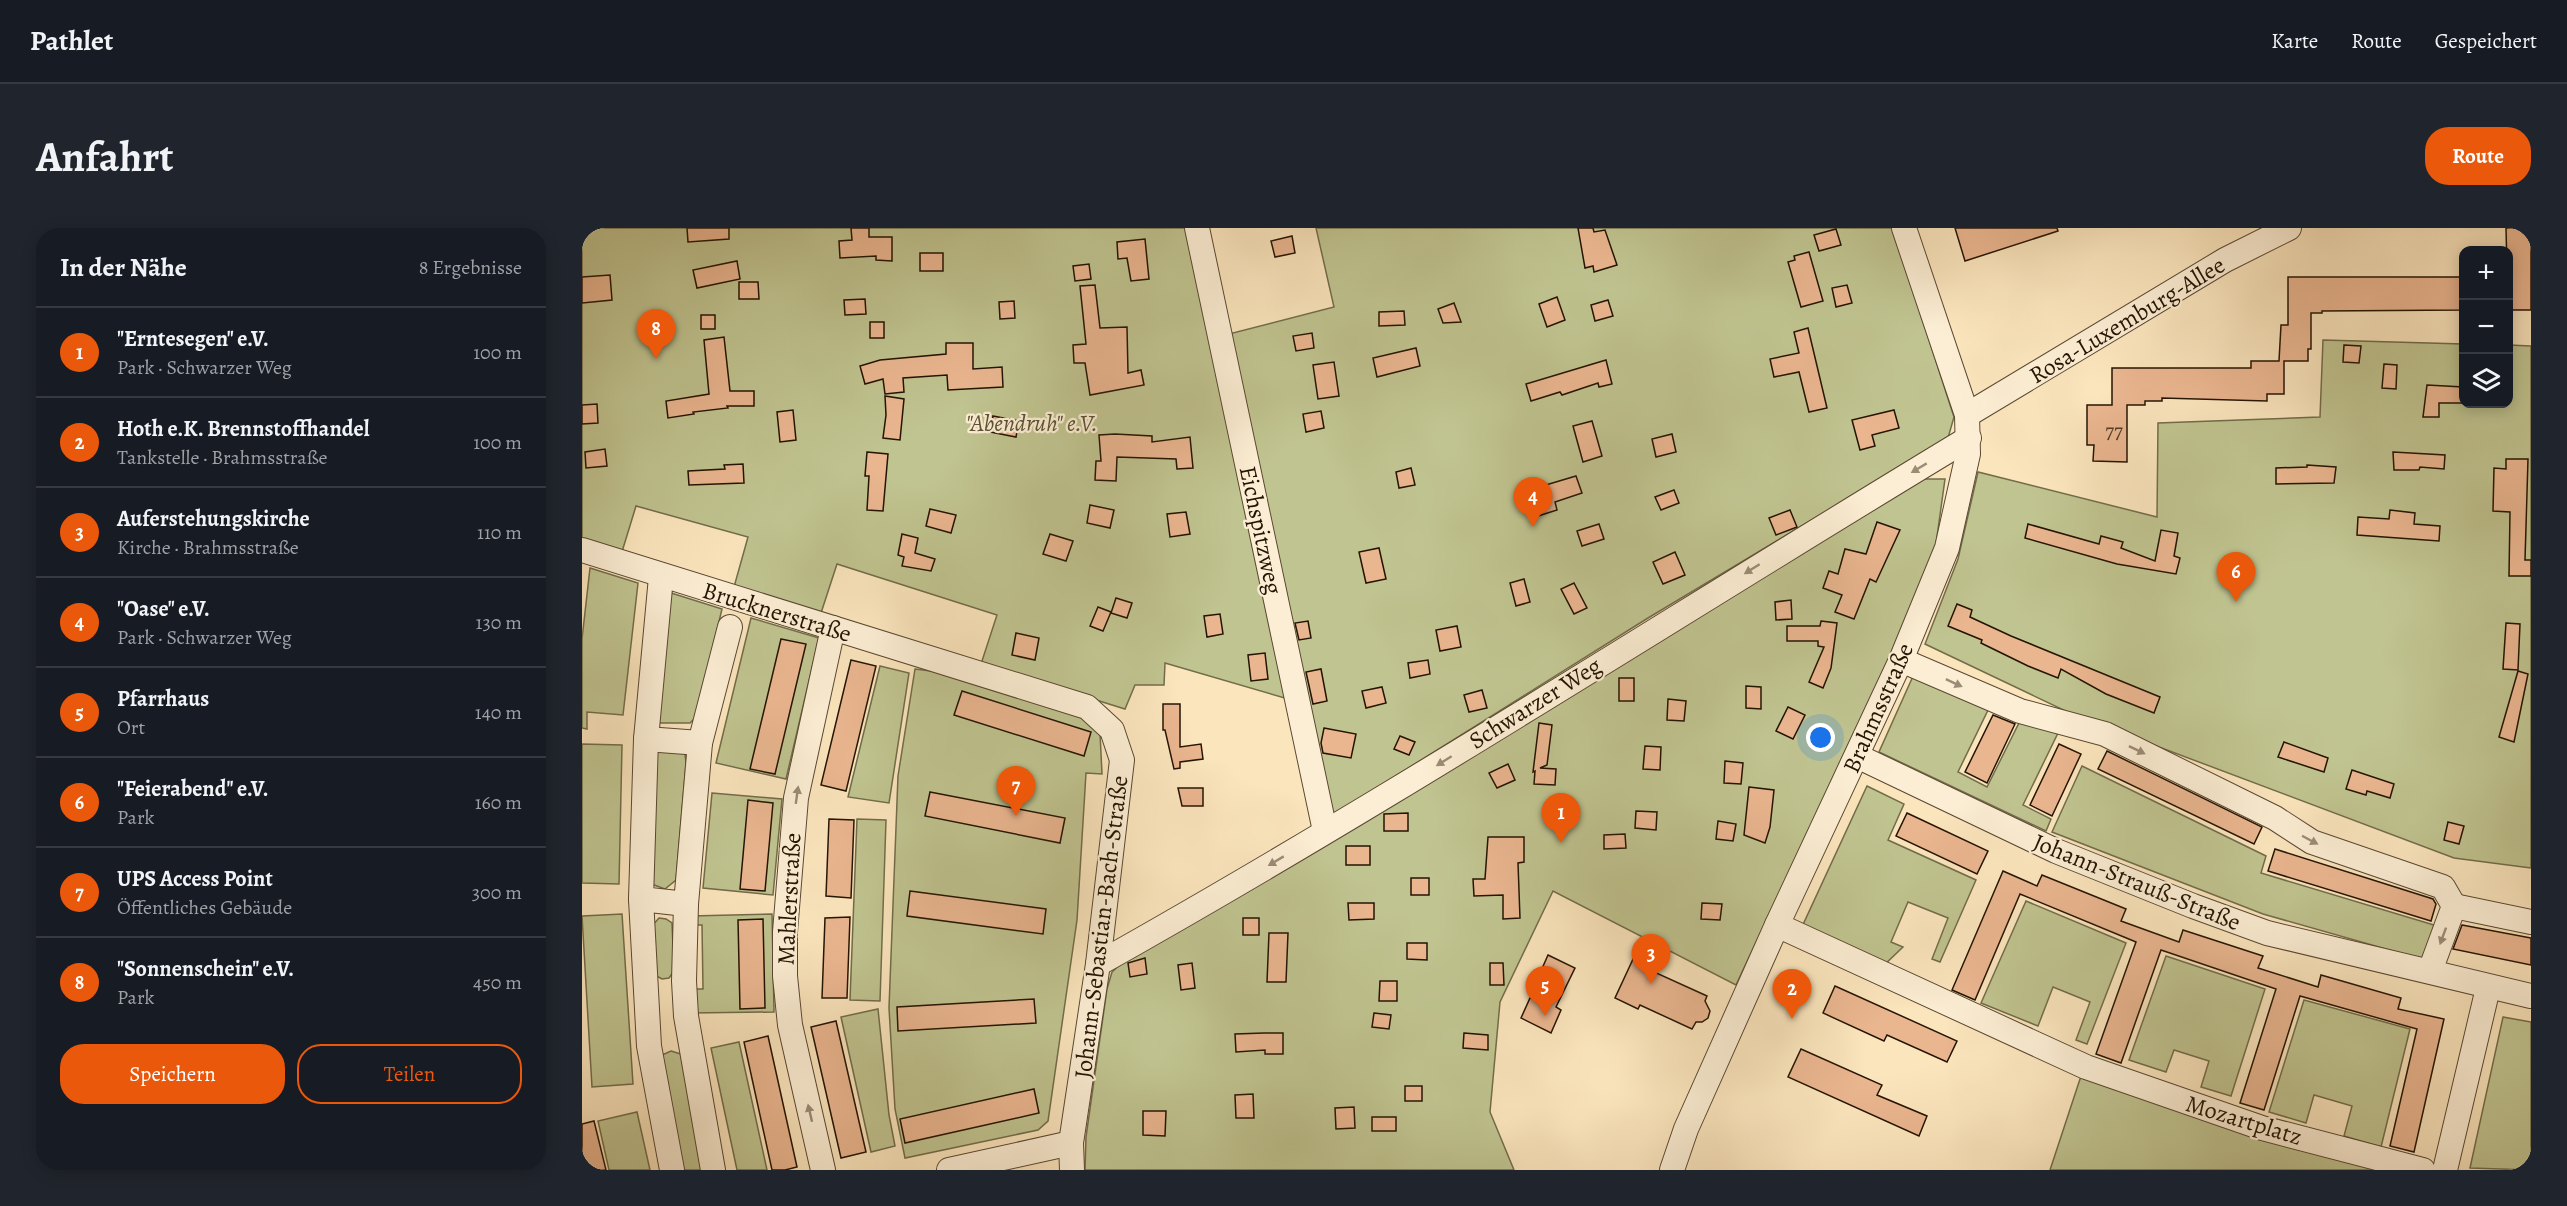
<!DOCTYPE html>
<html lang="de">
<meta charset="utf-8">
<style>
:root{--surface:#171b24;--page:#20242c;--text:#f1f3f6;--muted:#9ea1a6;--line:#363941;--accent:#ea580c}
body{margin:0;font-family:Alegreya,serif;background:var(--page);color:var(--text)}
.controls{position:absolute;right:18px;top:18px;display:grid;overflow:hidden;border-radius:12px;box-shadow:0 3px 15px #0003}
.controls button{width:54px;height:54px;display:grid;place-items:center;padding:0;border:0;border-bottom:2px solid var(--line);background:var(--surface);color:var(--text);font:30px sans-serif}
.you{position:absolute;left:1239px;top:510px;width:21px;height:21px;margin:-15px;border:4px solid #fff;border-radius:50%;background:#1a73e8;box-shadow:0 0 0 9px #1a73e833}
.badge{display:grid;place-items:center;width:39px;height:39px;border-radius:50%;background:var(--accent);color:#fff;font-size:20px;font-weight:700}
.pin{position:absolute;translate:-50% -50px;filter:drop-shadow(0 2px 3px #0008)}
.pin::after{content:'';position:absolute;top:32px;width:21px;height:18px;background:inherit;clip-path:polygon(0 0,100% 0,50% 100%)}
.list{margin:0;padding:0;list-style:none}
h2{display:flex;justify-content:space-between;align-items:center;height:78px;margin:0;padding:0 24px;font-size:26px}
h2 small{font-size:20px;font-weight:400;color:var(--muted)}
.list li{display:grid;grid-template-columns:39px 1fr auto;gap:18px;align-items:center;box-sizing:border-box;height:90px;padding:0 24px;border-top:2px solid var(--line)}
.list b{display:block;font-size:22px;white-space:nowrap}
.list p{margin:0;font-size:20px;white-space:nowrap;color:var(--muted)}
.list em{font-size:20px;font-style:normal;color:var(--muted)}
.actions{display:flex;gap:12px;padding:18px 24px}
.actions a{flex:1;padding:14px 0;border:2px solid var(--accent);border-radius:24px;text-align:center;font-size:21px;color:var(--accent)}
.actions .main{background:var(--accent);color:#fff}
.icon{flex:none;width:33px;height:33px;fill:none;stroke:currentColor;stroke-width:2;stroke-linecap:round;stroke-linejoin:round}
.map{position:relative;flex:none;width:1949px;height:942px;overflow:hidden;border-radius:24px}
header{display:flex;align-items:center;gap:36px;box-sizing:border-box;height:84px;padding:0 30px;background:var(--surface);border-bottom:2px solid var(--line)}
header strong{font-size:28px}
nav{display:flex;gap:33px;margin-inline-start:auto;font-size:21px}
.intro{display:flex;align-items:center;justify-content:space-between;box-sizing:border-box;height:144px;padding:0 36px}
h1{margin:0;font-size:42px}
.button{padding:15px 27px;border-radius:24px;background:var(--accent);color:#fff;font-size:21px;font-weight:700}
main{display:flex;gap:36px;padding:0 36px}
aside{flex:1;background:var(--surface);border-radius:24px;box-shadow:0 3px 15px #0003}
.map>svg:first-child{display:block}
.green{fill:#c0c490;stroke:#726c4a;stroke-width:1.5}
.building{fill:#eab690;stroke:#241403;stroke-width:1.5}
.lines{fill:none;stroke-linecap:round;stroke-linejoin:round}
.minor-casing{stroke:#5a4832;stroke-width:26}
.minor{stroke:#fceed4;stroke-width:24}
.oneway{fill:#9b8c76}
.labels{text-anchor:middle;stroke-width:4.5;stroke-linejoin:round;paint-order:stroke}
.number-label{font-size:21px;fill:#563c26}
.street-label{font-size:24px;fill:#241403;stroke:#fceed4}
.park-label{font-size:24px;font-style:italic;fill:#5b5234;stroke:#fceed4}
</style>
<header>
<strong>Pathlet</strong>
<nav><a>Karte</a><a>Route</a><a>Gespeichert</a></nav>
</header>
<div class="intro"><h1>Anfahrt</h1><a class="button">Route</a></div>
<main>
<aside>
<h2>In der Nähe<small>8 Ergebnisse</small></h2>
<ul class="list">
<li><span class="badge">1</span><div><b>&quot;Erntesegen&quot; e.V.</b><p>Park · Schwarzer Weg</p></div><em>100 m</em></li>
<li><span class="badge">2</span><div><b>Hoth e.K. Brennstoffhandel</b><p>Tankstelle · Brahmsstraße</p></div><em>100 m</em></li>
<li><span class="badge">3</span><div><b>Auferstehungskirche</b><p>Kirche · Brahmsstraße</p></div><em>110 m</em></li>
<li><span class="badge">4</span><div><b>&quot;Oase&quot; e.V.</b><p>Park · Schwarzer Weg</p></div><em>130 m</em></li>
<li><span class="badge">5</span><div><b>Pfarrhaus</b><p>Ort</p></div><em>140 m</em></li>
<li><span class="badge">6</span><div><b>&quot;Feierabend&quot; e.V.</b><p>Park</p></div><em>160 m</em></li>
<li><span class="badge">7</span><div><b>UPS Access Point</b><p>Öffentliches Gebäude</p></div><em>300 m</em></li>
<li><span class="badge">8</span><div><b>&quot;Sonnenschein&quot; e.V.</b><p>Park</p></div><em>450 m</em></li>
</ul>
<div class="actions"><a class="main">Speichern</a><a>Teilen</a></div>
</aside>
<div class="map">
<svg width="1949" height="942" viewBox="0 0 1949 942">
<rect width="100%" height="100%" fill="#fbe5bd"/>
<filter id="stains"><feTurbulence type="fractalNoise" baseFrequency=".00333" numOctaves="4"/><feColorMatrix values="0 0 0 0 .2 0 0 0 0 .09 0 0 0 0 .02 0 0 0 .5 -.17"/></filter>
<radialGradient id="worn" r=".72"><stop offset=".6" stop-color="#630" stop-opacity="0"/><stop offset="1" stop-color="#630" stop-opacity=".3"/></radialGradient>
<g class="green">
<polygon points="0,0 609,0 706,471 583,435 582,457 553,457 543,481 399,436 415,387 255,336 239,385 152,359 166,309 54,278 39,327 0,315"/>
<polygon points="734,0 1311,0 1372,189 1366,210 1066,390 745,591 643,107 752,79"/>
<polygon points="1741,112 1881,116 1882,176 1926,176 1927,117 1949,118 1949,640 1872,630 1492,487 1343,416 1376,331 1396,244 1575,289 1576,195 1738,189"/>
<polygon points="1339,251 1363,251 1353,323 1332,377 1154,757 971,663 918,774 908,884 932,942 503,942 504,909 525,761 530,744 544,731"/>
<polygon points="8,340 56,355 41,487 5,484 5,501 0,500 0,411"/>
<polygon points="86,364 140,381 114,489 108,495 78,495 74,488"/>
<polygon points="169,390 237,410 204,551 134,535"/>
<polygon points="298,438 327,445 307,575 266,569"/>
<polygon points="333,441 381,447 507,487 518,505 520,546 504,545 495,692 466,893 456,902 323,930 313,881 307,780 316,548"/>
<polygon points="1332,446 1407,480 1376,544 1405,559 1439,491 1477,503 1441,577 1469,591 1464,603 1297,524"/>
<polygon points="0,516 40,517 37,656 0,655"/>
<polygon points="91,520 103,526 104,535 94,652 83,661 72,657 67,651 69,543 76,522"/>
<polygon points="1500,538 1684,628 1679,645 1852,697 1845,726 1839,731 1681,686 1470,604"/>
<polygon points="1285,558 1322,576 1306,612 1394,652 1358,734 1350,731 1366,690 1326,674 1309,714 1321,719 1301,738 1219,701"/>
<polygon points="130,565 200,571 191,667 121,660"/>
<polygon points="275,591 304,592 298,773 268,772"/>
<polygon points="1444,673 1544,715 1505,816 1494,812 1508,774 1471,759 1456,798 1399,775"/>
<polygon points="40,686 51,856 10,859 0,688"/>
<polygon points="190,686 192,784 109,785 108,761 121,761 120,697 110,697 109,688"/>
<polygon points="77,690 84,691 90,695 92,743 87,750 80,751 71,746 69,699"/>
<polygon points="1584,728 1683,761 1649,868 1619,859 1627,833 1592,822 1584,844 1547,832"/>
<polygon points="1722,772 1828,801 1799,919 1762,908 1770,878 1732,867 1724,895 1687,884"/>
<polygon points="296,781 307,887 313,918 289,924 259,789"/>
<polygon points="1921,789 1949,794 1949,942 1888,940"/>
<polygon points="157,814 185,942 155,942 129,820"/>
<polygon points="89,823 99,826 122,942 100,942 80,827"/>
<polygon points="1501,842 1829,942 1468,942"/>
<polygon points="55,884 68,942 27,942 16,893"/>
</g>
<g class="building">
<polygon points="105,0 147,0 147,11 106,14"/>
<polygon points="269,0 287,0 287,9 310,9 310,33 294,32 294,28 258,30 257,13 270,12"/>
<polygon points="996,0 1011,0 1012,4 1023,2 1035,37 1012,44 1011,38 1003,40"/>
<polygon points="1373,0 1475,0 1476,3 1383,33"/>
<polygon points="1924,0 1949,0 1949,82 1926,82"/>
<polygon points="1254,1 1259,17 1237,23 1232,7"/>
<polygon points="710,8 713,25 693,29 689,13"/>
<polygon points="563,11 567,51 549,53 545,30 536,31 535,14"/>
<polygon points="1227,24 1241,73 1219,79 1206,34 1213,32 1212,28"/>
<rect x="338" y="25" width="23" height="18"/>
<polygon points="155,33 158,51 115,60 111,42"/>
<polygon points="507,36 509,51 493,53 491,38"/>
<polygon points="28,47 30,72 0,75 0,49"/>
<polygon points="1706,49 1881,49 1881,82 1740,83 1740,85 1729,85 1729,121 1726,121 1726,133 1702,133 1702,166 1685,166 1685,173 1580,170 1580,173 1563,173 1563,177 1545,177 1545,234 1511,233 1512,217 1505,217 1505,177 1530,177 1530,140 1669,140 1669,133 1697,133 1699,97 1706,97"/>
<polygon points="157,54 176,54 177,71 157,71"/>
<polygon points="513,57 518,100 545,99 546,145 559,142 562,157 508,167 503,135 492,135 491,117 504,116 498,58"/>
<polygon points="1265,57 1270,75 1254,79 1250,60"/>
<polygon points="975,69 983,92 965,99 957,76"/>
<polygon points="283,71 284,86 263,87 262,72"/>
<polygon points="1026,72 1031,88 1013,93 1009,77"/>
<polygon points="432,73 433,90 418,91 417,74"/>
<polygon points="872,75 879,94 861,95 856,81"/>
<polygon points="822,83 823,97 797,98 797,84"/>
<rect x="119" y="87" width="14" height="14"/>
<rect x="288" y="94" width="14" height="16"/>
<polygon points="1226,100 1245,180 1227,184 1217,144 1192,149 1188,131 1217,125 1212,104"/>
<polygon points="730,105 732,120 714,123 711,108"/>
<polygon points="142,109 148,163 172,163 172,178 145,178 146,180 111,184 112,186 86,190 84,173 127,166 122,112"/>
<polygon points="364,115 391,115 391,141 420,139 421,159 366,162 365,147 321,150 322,164 303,166 301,151 283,156 278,138 298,132 364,126"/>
<polygon points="1762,117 1779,118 1777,135 1761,134"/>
<polygon points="834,120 838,138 795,149 791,130"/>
<polygon points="1024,132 1030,156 1017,159 1016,155 980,167 978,164 949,173 944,156"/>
<polygon points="752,134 757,168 736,171 731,137"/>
<polygon points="1802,136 1815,137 1814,161 1800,160"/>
<polygon points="1845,157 1881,159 1881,175 1857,175 1857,189 1841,189"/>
<polygon points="303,168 322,171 318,212 301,210 304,187"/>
<polygon points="15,176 16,195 0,196 0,177"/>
<polygon points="211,182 214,212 198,214 195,184"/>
<polygon points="1312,182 1317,200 1290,207 1293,218 1278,222 1270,192"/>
<polygon points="739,183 742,200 724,204 721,186"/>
<polygon points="411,188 437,193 434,209 408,204"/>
<polygon points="1010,193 1020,228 1001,234 991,198"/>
<polygon points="533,206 570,208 570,214 608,209 611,240 595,241 594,231 535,229 534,253 513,252 514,233 519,233 517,207"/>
<polygon points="1090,206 1094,224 1074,229 1070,211"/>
<polygon points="23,221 25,238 4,240 3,224"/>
<polygon points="285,224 306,226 301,283 285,282 287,248 283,248"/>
<polygon points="1811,224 1863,227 1862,241 1838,239 1837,242 1812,242"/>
<polygon points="1924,231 1946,231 1943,332 1949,332 1949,348 1927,348 1928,284 1911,283 1912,240 1924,241"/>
<polygon points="161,236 162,255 107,257 106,243 143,241 142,237"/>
<polygon points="1725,237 1754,239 1752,255 1694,256 1694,240 1725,239"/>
<polygon points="829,240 833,257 817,260 814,244"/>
<polygon points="994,248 1000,265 973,274 975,282 956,288 947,262"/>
<polygon points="1092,262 1097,275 1079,282 1073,269"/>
<polygon points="508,277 532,282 528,300 505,295"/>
<polygon points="348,281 374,287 369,305 344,298"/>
<polygon points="1208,282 1215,299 1194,307 1187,290"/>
<polygon points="1808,282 1833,285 1832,296 1858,298 1857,313 1775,307 1776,289 1807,291"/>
<polygon points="604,284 608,306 588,309 585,286"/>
<polygon points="1295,294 1318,302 1294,354 1288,351 1272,391 1253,384 1260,367 1241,360 1247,343 1256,346 1263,321 1284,326"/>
<polygon points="1017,296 1022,311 1000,318 995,303"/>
<polygon points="1446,296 1517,316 1519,308 1541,314 1539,320 1573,333 1579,302 1596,305 1592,328 1598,330 1594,346 1535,336 1443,310"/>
<polygon points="320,306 336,310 333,325 353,331 349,343 320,338 322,329 316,327"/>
<polygon points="468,306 491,313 484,333 461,326"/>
<polygon points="797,320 804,351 784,355 777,324"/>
<polygon points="1093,324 1103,347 1081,356 1071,334"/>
<polygon points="942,351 948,374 934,378 928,355"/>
<polygon points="992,355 1005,380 992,386 979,361"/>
<polygon points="534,370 550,375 545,390 529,385"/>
<polygon points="1209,372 1210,391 1194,392 1193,374"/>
<polygon points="1375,376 1390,382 1388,389 1429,408 1578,469 1572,485 1524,466 1479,441 1476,450 1446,438 1399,415 1400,412 1366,398"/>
<polygon points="516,379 529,384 521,403 508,398"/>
<polygon points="638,386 641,406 625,409 622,388"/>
<polygon points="726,393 729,410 717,412 713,395"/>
<polygon points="1239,393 1255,395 1249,440 1241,460 1227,454 1242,419 1236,418 1236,413 1205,413 1205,398 1238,398"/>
<polygon points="1924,395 1938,396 1936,442 1921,441"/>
<polygon points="875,398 879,419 858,423 854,402"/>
<polygon points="434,405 457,410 453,432 430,427"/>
<polygon points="199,411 224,416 193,546 168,541"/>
<polygon points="683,425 686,451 669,453 666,427"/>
<polygon points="269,432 294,438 264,563 239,557"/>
<polygon points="846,432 848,446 828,450 826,435"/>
<polygon points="739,441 745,473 731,476 724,444"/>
<polygon points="1936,443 1946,446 1932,514 1917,509"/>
<rect x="1037" y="450" width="15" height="23"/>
<polygon points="1164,458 1179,459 1179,481 1164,480"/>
<polygon points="800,459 804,475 784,480 780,463"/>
<polygon points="900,462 905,480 887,484 882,467"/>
<polygon points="380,463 509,504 502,528 372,487"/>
<polygon points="1086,471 1104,473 1102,493 1085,492"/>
<polygon points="581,476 598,476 598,519 619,516 621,531 598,534 598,540 592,541 583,502 581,502"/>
<polygon points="1206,479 1223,487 1211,511 1194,503"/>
<polygon points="1411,487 1433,496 1405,555 1383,544"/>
<polygon points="957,495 970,497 965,537 958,540 974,541 973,557 952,556 953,543 951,544"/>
<polygon points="742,500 774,506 769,530 741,525 739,515"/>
<polygon points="818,508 833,514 827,527 812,521"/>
<polygon points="1702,514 1746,530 1742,544 1696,529"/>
<polygon points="1477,516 1499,526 1470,588 1448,577"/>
<polygon points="1063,518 1079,519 1078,542 1061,541"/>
<polygon points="1525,523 1680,599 1672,616 1516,541"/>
<polygon points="1143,533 1161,535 1159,556 1142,555"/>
<polygon points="926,536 933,552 915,560 907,545"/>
<polygon points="1770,542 1812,556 1808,570 1785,563 1784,567 1764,561"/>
<polygon points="1167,559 1192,562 1188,599 1183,615 1162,607"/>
<polygon points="596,560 621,560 621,578 600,578"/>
<polygon points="348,564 483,590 478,615 343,588"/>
<polygon points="166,572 191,575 183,663 158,661"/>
<polygon points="1054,583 1075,584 1074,602 1053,600"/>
<polygon points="826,585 826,603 802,603 802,586"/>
<polygon points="1325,585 1406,623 1395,646 1314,608"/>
<polygon points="247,591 272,592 269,670 244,668"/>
<polygon points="1136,593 1154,596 1151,613 1134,611"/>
<polygon points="1866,594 1882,598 1877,616 1862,612"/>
<polygon points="1043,606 1044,620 1022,621 1022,607"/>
<polygon points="906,609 942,609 942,634 936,635 938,690 921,691 921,667 892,668 891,651 903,651"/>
<rect x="764" y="618" width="24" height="19"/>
<polygon points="1693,621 1851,671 1854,676 1849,693 1686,643"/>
<polygon points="1421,643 1455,658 1460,647 1544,681 1539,693 1597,714 1601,702 1681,728 1676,740 1736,759 1739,747 1819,770 1816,781 1862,791 1832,924 1808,918 1835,801 1718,768 1682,882 1658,875 1694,761 1579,722 1539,835 1514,826 1554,714 1438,666 1393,772 1370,762"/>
<rect x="829" y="650" width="18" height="17"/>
<polygon points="328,663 464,681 461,706 325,688"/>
<polygon points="766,675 792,675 792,691 767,692"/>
<polygon points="1120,675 1140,676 1138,692 1119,691"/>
<polygon points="268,689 265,770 240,770 243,690"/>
<rect x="661" y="690" width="16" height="17"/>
<polygon points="181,691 183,780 158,781 156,692"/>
<polygon points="1880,697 1949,710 1949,737 1871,721"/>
<polygon points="687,705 706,705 704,754 685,754"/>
<polygon points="825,715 845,715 845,732 825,731"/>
<polygon points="966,727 993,740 974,779 979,782 969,805 939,790 948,770 957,773 969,748 959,743"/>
<polygon points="1052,729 1074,740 1072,744 1125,768 1123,773 1128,783 1126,790 1120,794 1114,794 1110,801 1058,777 1056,781 1033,770"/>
<polygon points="563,730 565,746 548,749 546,735"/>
<polygon points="610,735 613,760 599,762 596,737"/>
<polygon points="908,735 921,735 922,757 908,757"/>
<polygon points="798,753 815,753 815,773 797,773"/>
<polygon points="1253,758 1375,813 1365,834 1305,807 1302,813 1241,785"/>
<polygon points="452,771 454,795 316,803 315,779"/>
<polygon points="792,785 809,787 807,801 790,799"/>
<polygon points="254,793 284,924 259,930 229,799"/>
<polygon points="682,805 701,805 701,826 683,826 683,822 654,824 653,806"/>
<polygon points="882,805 906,807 906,822 881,820"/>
<polygon points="186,808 215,939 203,942 190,942 162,814"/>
<polygon points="1219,821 1300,857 1295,867 1345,888 1337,908 1206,849"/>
<rect x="823" y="858" width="17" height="15"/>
<polygon points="452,861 457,885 323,915 318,891"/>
<polygon points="671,866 672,890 654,890 653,867"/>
<polygon points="772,879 773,900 754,901 753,880"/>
<polygon points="561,883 584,883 583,908 561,907"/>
<rect x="790" y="889" width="24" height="14"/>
<polygon points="12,893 24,942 0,942 0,896"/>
</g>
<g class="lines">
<defs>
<g id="minor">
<polyline points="615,0 743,603"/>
<polyline points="1385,187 1643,32 1707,0"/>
<polyline points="0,322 505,479 530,502 540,532 516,736 489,915 490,942"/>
<polyline points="79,349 64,511 118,515 148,399"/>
<polyline points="1319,432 1438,483 1523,506 1693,590 1730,614 1861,659 1872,678 1848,743"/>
<polyline points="64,511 59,671 104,676 118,515"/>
<polyline points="1275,528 1474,623 1611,678 1685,705 1949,768"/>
<polyline points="59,671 67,818 90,942"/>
<polyline points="104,676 102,753 104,788 131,942"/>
<polyline points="1872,678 1949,694"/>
<polyline points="1195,697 1504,839 1680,900 1841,942"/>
<path d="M516,736C812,570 1097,385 1387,210"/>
<polyline points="241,942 208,797 203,748 203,704 214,570 251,400"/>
<polyline points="367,942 489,915"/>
<polyline points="1090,942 1104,901 1195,697 1319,432 1365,320 1386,226 1385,187 1322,0"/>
<polyline points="1863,942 1906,760"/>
</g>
</defs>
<use href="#minor" class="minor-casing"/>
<use href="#minor" class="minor"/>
</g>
<defs><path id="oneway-solid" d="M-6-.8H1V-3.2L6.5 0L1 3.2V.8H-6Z" transform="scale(1.5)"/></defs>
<g class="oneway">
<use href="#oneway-solid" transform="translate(1337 240) rotate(149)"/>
<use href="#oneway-solid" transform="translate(1170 341) rotate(148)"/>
<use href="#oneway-solid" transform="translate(1372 455) rotate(25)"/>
<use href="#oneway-solid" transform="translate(1555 522) rotate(26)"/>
<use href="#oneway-solid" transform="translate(862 533) rotate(148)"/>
<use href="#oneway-solid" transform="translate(215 567) rotate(-82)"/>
<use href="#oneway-solid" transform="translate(1728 612) rotate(28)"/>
<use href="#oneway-solid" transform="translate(694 633) rotate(149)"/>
<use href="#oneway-solid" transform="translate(1861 708) rotate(110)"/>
<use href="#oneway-solid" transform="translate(228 885) rotate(-103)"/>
</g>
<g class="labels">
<g class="number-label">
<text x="1532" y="210">77</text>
</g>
<g class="street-label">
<text transform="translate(1545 92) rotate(-31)" y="8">Rosa-Luxemburg-Allee</text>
<text transform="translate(679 302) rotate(78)" y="8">Eichspitzweg</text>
<text transform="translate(195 384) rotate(17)" y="8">Brucknerstraße</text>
<text transform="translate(953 475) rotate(-32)" y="8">Schwarzer Weg</text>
<text transform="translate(1296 480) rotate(-66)" y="8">Brahmsstraße</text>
<text transform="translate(1555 654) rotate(22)" y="8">Johann-Strauß-Straße</text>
<text transform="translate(207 671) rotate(-87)" y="8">Mahlerstraße</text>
<text transform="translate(519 699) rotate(-83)" y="8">Johann-Sebastian-Bach-Straße</text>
<text transform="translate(1662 892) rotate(17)" y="8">Mozartplatz</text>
</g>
<g class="park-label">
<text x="450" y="203">"Abendruh" e.V.</text>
</g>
</g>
<rect width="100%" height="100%" filter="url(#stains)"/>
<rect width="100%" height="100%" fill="url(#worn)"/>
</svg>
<div class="controls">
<button>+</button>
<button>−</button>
<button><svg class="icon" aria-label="layers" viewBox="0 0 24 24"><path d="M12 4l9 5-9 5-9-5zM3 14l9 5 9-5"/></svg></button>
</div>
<div class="you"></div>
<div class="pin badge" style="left:979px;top:615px">1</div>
<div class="pin badge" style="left:1210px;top:791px">2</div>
<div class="pin badge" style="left:1069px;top:756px">3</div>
<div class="pin badge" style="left:951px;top:299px">4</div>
<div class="pin badge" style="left:963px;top:788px">5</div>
<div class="pin badge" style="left:1654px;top:374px">6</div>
<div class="pin badge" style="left:434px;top:588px">7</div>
<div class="pin badge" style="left:74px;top:131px">8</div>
</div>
</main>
